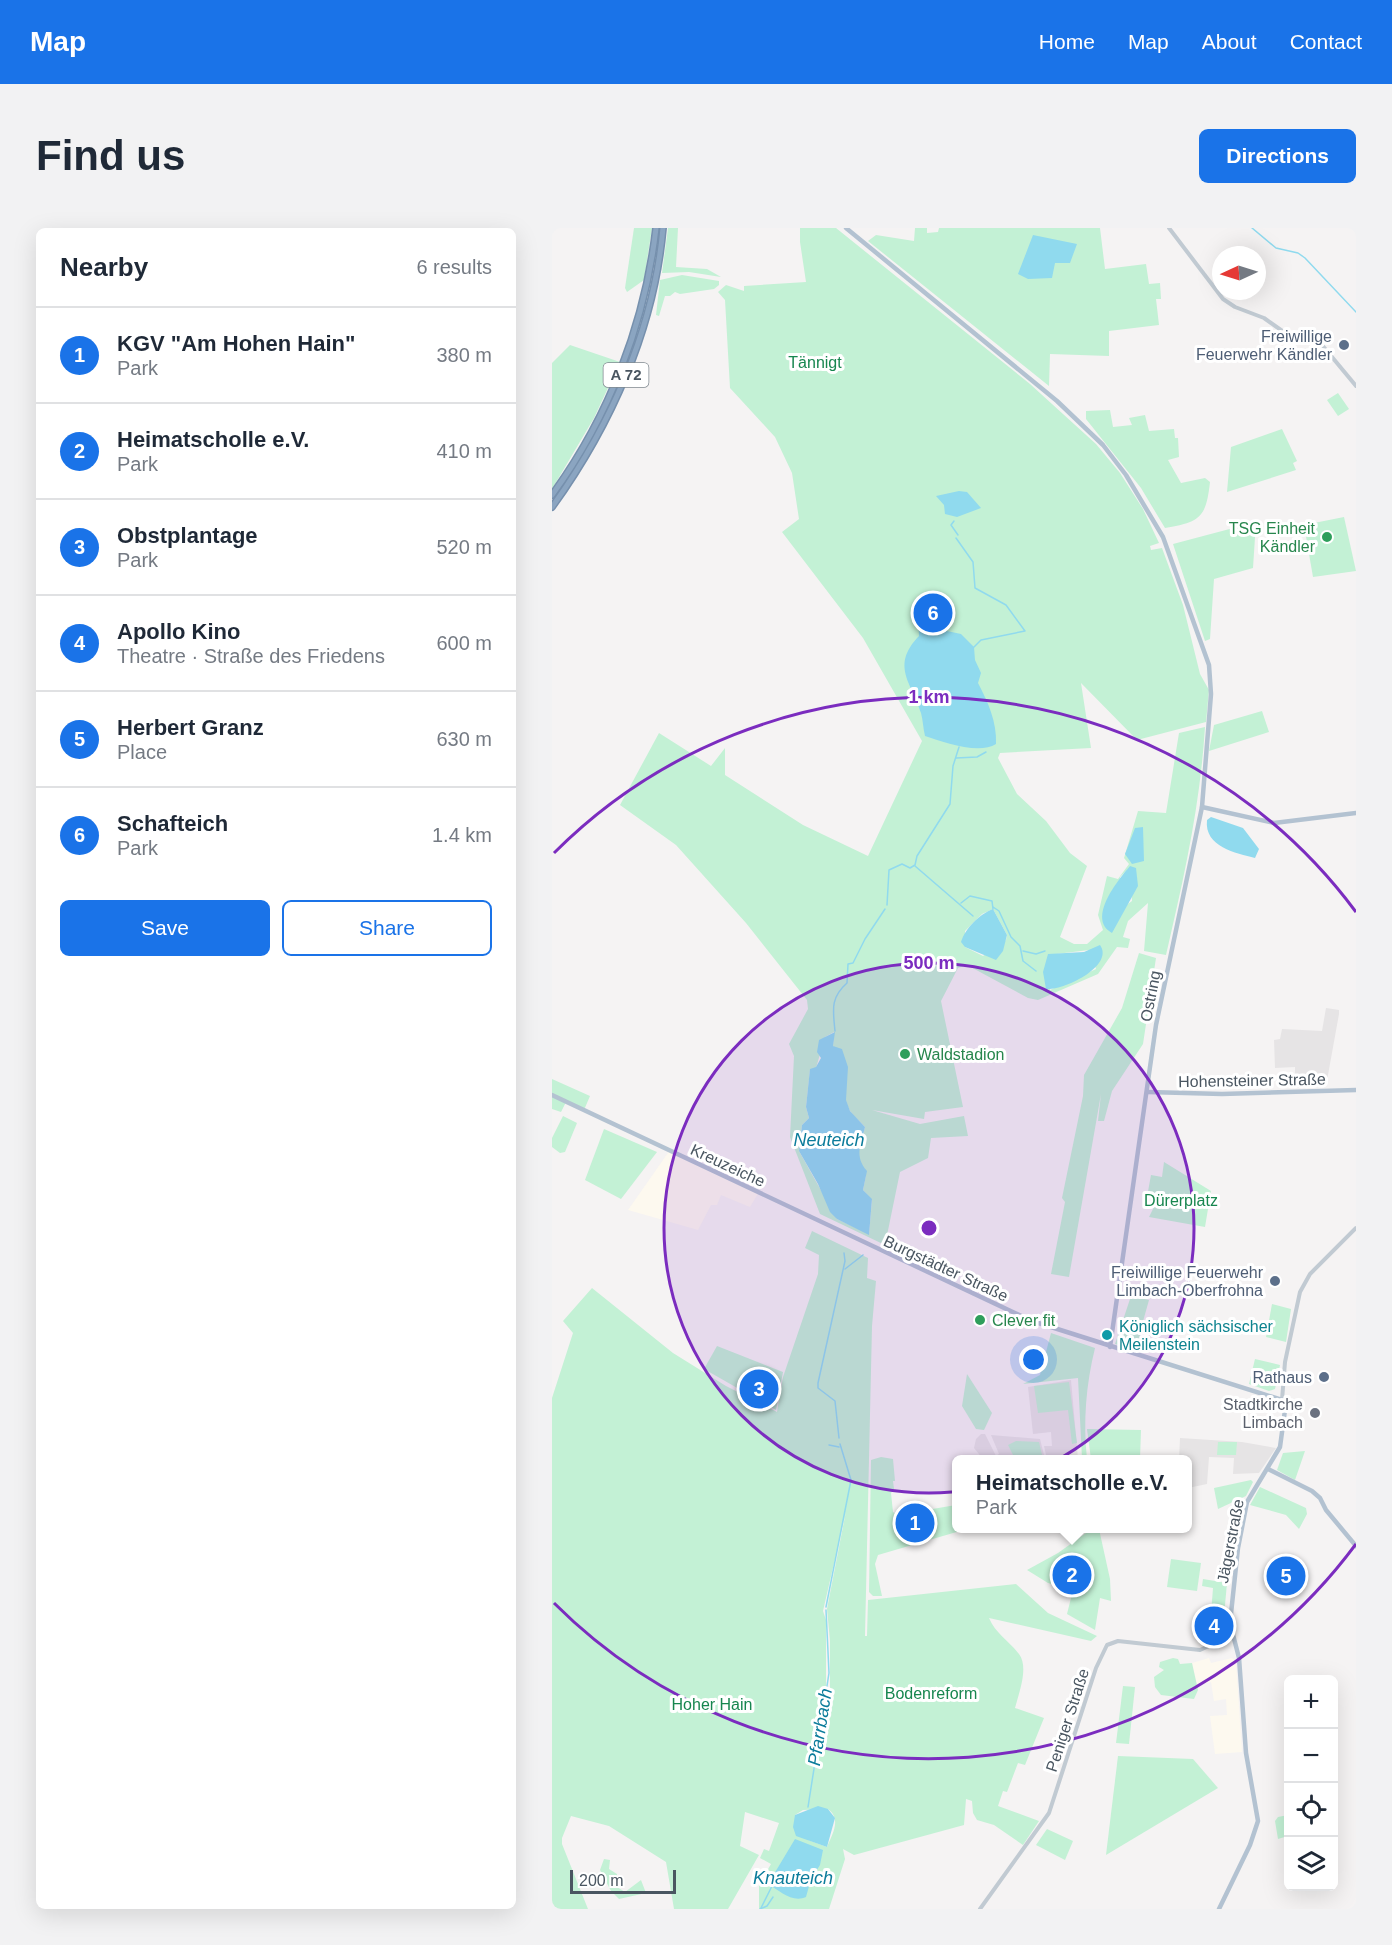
<!DOCTYPE html>
<meta charset="utf-8">
<style>
:root{--surface:#fff;--page:#f2f2f3;--text:#1f2937;--muted:#747a83;--line:#e0e1e3;--accent:#1a73e8}
body{margin:0;font-family:Arial,sans-serif;background:var(--page);color:var(--text)}
.controls{position:absolute;right:18px;bottom:18px;display:grid;overflow:hidden;border-radius:9px;box-shadow:0 6px 24px #0002}
.controls button{width:54px;height:54px;display:grid;place-items:center;padding:0;border:0;border-bottom:2px solid var(--line);background:var(--surface);color:var(--text);font:30px sans-serif}
.compass{position:absolute;left:660px;top:18px;width:54px;height:54px;border-radius:50%;background:var(--surface);box-shadow:0 6px 24px #0002;rotate:266deg}
.scale{position:absolute;left:18px;bottom:15px;width:106px;box-sizing:border-box;padding-left:6px;border:3px solid #4a5661;border-top:0;font-size:16px;line-height:21px;white-space:nowrap;color:#4a5661;-webkit-text-stroke:4px #fff;paint-order:stroke}
.you{position:absolute;left:482px;top:1132px;width:21px;height:21px;margin:-15px;border:4px solid #fff;border-radius:50%;background:#1a73e8;box-shadow:0 0 0 9px #1a73e833}
.badge{display:grid;place-items:center;width:39px;height:39px;border-radius:50%;background:var(--accent);color:#fff;font-size:20px;font-weight:700}
.pin{position:absolute;translate:-50% -50%;border:3px solid #fff;box-shadow:0 2px 6px #0006}
.popup{position:absolute;left:400px;top:1227px;width:240px;height:78px;box-sizing:border-box;display:grid;place-content:center;border-radius:9px;background:var(--surface);filter:drop-shadow(0 2px 4px #0005);font-size:20px;white-space:nowrap;color:var(--muted)}
.popup b{font-size:22px;color:var(--text)}
.popup::after{content:'';position:absolute;left:50%;top:100%;margin-left:-12px;border:12px solid transparent;border-top-color:var(--surface)}
.list{margin:0;padding:0;list-style:none}
h2{display:flex;justify-content:space-between;align-items:center;height:78px;margin:0;padding:0 24px;font-size:26px}
h2 small{font-size:20px;font-weight:400;color:var(--muted)}
.list li{display:grid;grid-template-columns:39px 1fr auto;gap:18px;align-items:center;box-sizing:border-box;height:96px;padding:0 24px;border-top:2px solid var(--line)}
.list b{display:block;font-size:22px;white-space:nowrap}
.list p{margin:0;font-size:20px;white-space:nowrap;color:var(--muted)}
.list em{font-size:20px;font-style:normal;color:var(--muted)}
.actions{display:flex;gap:12px;padding:18px 24px}
.actions a{flex:1;padding:14px 0;border:2px solid var(--accent);border-radius:9px;text-align:center;font-size:21px;color:var(--accent)}
.actions .main{background:var(--accent);color:#fff}
.icon{flex:none;width:33px;height:33px;fill:none;stroke:currentColor;stroke-width:2;stroke-linecap:round;stroke-linejoin:round}
.map{position:relative;flex:none;width:804px;height:1681px;overflow:hidden;border-radius:9px}
header{display:flex;align-items:center;gap:36px;box-sizing:border-box;height:84px;padding:0 30px;background:var(--accent);color:#fff}
header strong{font-size:28px}
nav{display:flex;gap:33px;margin-inline-start:auto;font-size:21px}
.intro{display:flex;align-items:center;justify-content:space-between;box-sizing:border-box;height:144px;padding:0 36px}
h1{margin:0;font-size:42px}
.button{padding:15px 27px;border-radius:9px;background:var(--accent);color:#fff;font-size:21px;font-weight:700}
main{display:flex;gap:36px;padding:0 36px}
aside{flex:1;background:var(--surface);border-radius:9px;box-shadow:0 6px 24px #0002}
.map>svg:first-child{display:block}
.commercial{fill:#fdf9ef}
.education{fill:#e6e4e5}
.green{fill:#c3f1d5;fill-rule:evenodd}
.water{fill:#90daee}
.lines{fill:none;stroke-linecap:round;stroke-linejoin:round}
.stream{stroke:#90daee;stroke-width:1.5}
.highway-casing{stroke:#7690ad;stroke-width:8}
.minor{stroke:#c1cad2;stroke-width:4}
.major{stroke:#b3c2d1;stroke-width:4.5}
.highway{stroke:#8ba5c1;stroke-width:5}
.ring{fill:none;stroke:#7b2cbf;stroke-width:3}
.service-dot{fill:#5c6f8a;stroke:#fff;stroke-width:2}
.leisure-dot{fill:#2e9e5b;stroke:#fff;stroke-width:2}
.culture-dot{fill:#0f9aa8;stroke:#fff;stroke-width:2}
.worship-dot{fill:#6b7280;stroke:#fff;stroke-width:2}
.labels{text-anchor:middle;stroke-width:6;stroke-linejoin:round;paint-order:stroke}
.shield{fill:#fff;stroke:#808990;stroke-width:1.5}
.shield-label{font-size:15px;font-weight:bold;fill:#4a5661}
.service-label{font-size:16px;fill:#4e5e75;stroke:#fff;text-anchor:end}
.park-label{font-size:16px;fill:#17864f;stroke:#fff}
.leisure-label{font-size:16px;fill:#27864d;stroke:#fff;text-anchor:start}
.street-label{font-size:16px;fill:#4a5661;stroke:#fff}
.culture-label{font-size:16px;fill:#0d838f;stroke:#fff;text-anchor:start}
.worship-label{font-size:16px;fill:#5b616d;stroke:#fff;text-anchor:end}
.water-label{font-size:18px;font-style:italic;fill:#0c7c9b;stroke:#fff}
.centre{fill:#7b2cbf;stroke:#fff;stroke-width:3}
.ring-label{font-size:18px;text-anchor:middle;font-weight:bold;fill:#7b2cbf;stroke:#fff;stroke-width:6;stroke-linejoin:round;paint-order:stroke}
</style>
<header>
<strong>Map</strong>
<nav><a>Home</a><a>Map</a><a>About</a><a>Contact</a></nav>
</header>
<div class="intro"><h1>Find us</h1><a class="button">Directions</a></div>
<main>
<aside>
<h2>Nearby<small>6 results</small></h2>
<ul class="list">
<li><span class="badge">1</span><div><b>KGV &quot;Am Hohen Hain&quot;</b><p>Park</p></div><em>380 m</em></li>
<li><span class="badge">2</span><div><b>Heimatscholle e.V.</b><p>Park</p></div><em>410 m</em></li>
<li><span class="badge">3</span><div><b>Obstplantage</b><p>Park</p></div><em>520 m</em></li>
<li><span class="badge">4</span><div><b>Apollo Kino</b><p>Theatre · Straße des Friedens</p></div><em>600 m</em></li>
<li><span class="badge">5</span><div><b>Herbert Granz</b><p>Place</p></div><em>630 m</em></li>
<li><span class="badge">6</span><div><b>Schafteich</b><p>Park</p></div><em>1.4 km</em></li>
</ul>
<div class="actions"><a class="main">Save</a><a>Share</a></div>
</aside>
<div class="map">
<svg width="804" height="1681" viewBox="0 0 804 1681">
<rect width="100%" height="100%" fill="#f5f3f3"/>
<g class="commercial">
<polygon points="118,922 207,964 198,979 169,967 165,977 159,977 146,1002 76,982"/>
<polygon points="657,1430 659,1435 680,1430 684,1433 690,1524 663,1526 658,1488 675,1487 674,1471 662,1473 659,1454 645,1457 640,1435"/>
</g>
<g class="education">
<polygon points="774,780 787,782 787,786 774,858 743,860 743,839 723,840 722,812 728,811 730,801 770,803"/>
<polygon points="519,1152 526,1231 495,1231 492,1218 500,1218 499,1204 481,1206 476,1159"/>
<polygon points="429,1206 433,1206 444,1228 447,1226 439,1207 488,1211 493,1231 431,1231 422,1220 424,1211"/>
<polygon points="628,1210 690,1214 724,1220 707,1245 681,1246 682,1230 657,1229 655,1256 636,1260 636,1232 627,1232"/>
</g>
<g class="green">
<polygon points="82,0 100,0 92,52 75,64 73,60"/>
<polygon points="116,0 126,0 124,39 155,41 169,49 137,44 110,45"/>
<path d="M248,0H284L478,156L544,216L568,245L591,281L607,315L598,318L599,322L610,320L631,377L648,446L657,462L654,494L585,512L529,455L539,520L448,525L446,530L465,566L494,593L518,625L535,638L508,709L522,716H535L551,702L546,687L555,648L566,651L577,636L572,630L586,583L614,585L627,505L653,499C648,579 632,649 614,727L592,723L596,675L576,693L571,709L578,711L576,720L565,719L546,746L486,772L476,770L415,737L406,740L389,773L411,879L373,884L372,891L320,882L368,896L412,888L416,908L379,910L376,930L348,944L333,1017L268,986L238,909L242,828L237,816L256,781L255,772L194,695L124,617L68,577L107,505L159,538L173,520V547L251,597L316,628L370,513L311,410L230,304L247,291L240,245L223,209L178,160L173,72L166,64L174,57L192,63V58L254,54L248,14ZM578,639L580,673L573,678L566,691L568,649ZM441,681L455,707L454,712L431,728L413,719V703L430,686ZM537,722L544,741L498,762L496,727ZM282,804L281,818C307,843 284,855 297,881C300,887 308,893 313,899L307,921V932L314,947L311,962L320,972L317,1006L285,991L247,923L250,897L257,890L254,879L258,842L264,840L273,809Z"/>
<polygon points="363,0 375,0 375,5 386,4 387,0 548,0 553,41 594,36 597,56 608,55 609,71 604,71 607,97 557,103 557,128 498,126 497,158 316,13 324,7 362,13"/>
<polygon points="130,47 167,53 167,57 162,61 128,66 123,64 118,68 113,68 107,88 104,87 108,52"/>
<polygon points="18,117 68,134 42,190 0,261 0,135"/>
<polygon points="786,165 797,181 786,188 775,172"/>
<path d="M558,182L561,199L580,197L577,190L593,187L597,203L622,201L623,210H626L627,229L616,232L629,255L653,250L658,254C654,289 649,294 613,300L589,260L534,191V183Z"/>
<polygon points="730,201 745,233 741,235 744,242 675,264 679,219"/>
<polygon points="792,289 804,343 761,349 752,297"/>
<polygon points="704,294 701,340 662,351 658,411 653,413 621,316"/>
<polygon points="710,483 717,504 657,523 662,497"/>
<polygon points="587,725 604,730 591,816 560,863 552,893 546,893 549,866 517,1049 499,1046 513,974 510,970 531,868 532,847 570,780"/>
<polygon points="0,851 38,868 32,882 14,874 9,884 0,881"/>
<polygon points="11,888 25,895 13,924 8,925 0,919 0,910"/>
<polygon points="52,901 105,924 69,971 33,952"/>
<polygon points="612,934 659,963 653,999 597,989 606,971 595,969 599,947 610,949"/>
<path d="M260,1003L316,1030L315,1050L324,1053L320,1098L313,1408H315L316,1372L464,1356L496,1385L545,1408L539,1413L437,1390C444,1406 456,1412 467,1426C477,1439 467,1465 463,1480L492,1490L473,1537L466,1535L455,1564L451,1563L446,1578L487,1593L471,1617L442,1597L425,1592L421,1585L420,1573L414,1571L412,1597L302,1627L291,1621L293,1631L277,1681H207V1657L219,1636L208,1630L212,1621L217,1623L227,1595L193,1584L188,1618L207,1627L176,1681H122L114,1634L57,1598L19,1588L10,1610V1616L36,1681H0V1170L21,1105L11,1093L40,1060L121,1125L174,1158L225,1184L231,1149L266,1046L267,1027L253,1020ZM294,1283L275,1381L278,1413V1466L274,1464V1392L271,1383ZM276,1581C290,1591 280,1607 275,1619L256,1612L243,1587L251,1582Z"/>
<polygon points="579,1068 597,1072 588,1104 587,1124 563,1116"/>
<polygon points="720,1076 739,1081 734,1114 714,1109"/>
<path d="M499,1105L543,1120C534,1157 531,1193 535,1231H530L526,1150L471,1156L488,1147Z"/>
<polygon points="165,1118 231,1144 224,1182 152,1141"/>
<polygon points="703,1131 728,1137 723,1161 717,1163 697,1156"/>
<polygon points="415,1146 440,1185 432,1202 424,1201 410,1178"/>
<polygon points="517,1154 525,1215 520,1216 516,1182 486,1185 482,1158"/>
<polygon points="535,1201 589,1202 588,1231 539,1231"/>
<polygon points="464,1213 487,1214 491,1231 463,1231 456,1217"/>
<polygon points="666,1214 685,1214 684,1227 665,1227"/>
<polygon points="753,1223 743,1252 725,1242 731,1225"/>
<polygon points="329,1229 341,1231 343,1253 341,1253 342,1261 339,1265 341,1284 345,1287 404,1277 404,1300 408,1303 326,1327 323,1336 330,1368 321,1368 317,1364 319,1232"/>
<polygon points="699,1252 701,1254 694,1268 666,1281 662,1260"/>
<polygon points="708,1259 754,1280 755,1286 747,1301 734,1287 698,1277"/>
<polygon points="541,1300 547,1301 558,1351 559,1373 548,1370 543,1402 515,1386 521,1362 496,1355 475,1342 506,1325"/>
<polygon points="619,1331 649,1335 645,1363 615,1359"/>
<polygon points="651,1351 675,1355 672,1388 659,1386 661,1360 650,1358"/>
<polygon points="621,1430 626,1431 628,1436 640,1435 646,1462 642,1471 609,1467 603,1459 602,1449 612,1442 607,1439 608,1434"/>
<polygon points="571,1458 583,1459 577,1516 564,1515"/>
<polygon points="566,1528 641,1531 666,1560 554,1627"/>
<polygon points="736,1587 736,1608 726,1611 723,1593 726,1589"/>
<polygon points="495,1601 521,1613 513,1632 484,1617"/>
<polygon points="52,1631 58,1632 57,1641 65,1646 65,1659 73,1664 89,1652 94,1665 67,1671 59,1663 48,1642"/>
</g>
<g class="water">
<polygon points="481,7 525,16 518,35 503,35 500,50 476,51 466,46"/>
<polygon points="407,263 415,264 429,280 405,289 393,286 392,277 384,268"/>
<path d="M369,382L394,392L395,403L409,406L422,419L423,432L429,445L426,455C436,474 445,494 444,516C427,527 391,514 373,508C371,500 371,492 369,485C360,455 338,438 367,408L366,388Z"/>
<path d="M659,589L691,600L707,621L703,630C684,625 652,619 655,592Z"/>
<polygon points="591,599 592,633 580,636 573,626 583,600"/>
<path d="M578,638L584,640L586,658L560,705C534,691 566,652 578,638Z"/>
<path d="M441,681L455,707L451,723L444,732L413,719L409,714C413,700 428,686 441,681Z"/>
<path d="M548,717C563,738 511,763 494,761L491,744L496,726L532,724Z"/>
<path d="M283,804L281,818L290,821L296,839L294,872L298,883L313,899C309,916 302,928 315,943L311,962L320,971L317,1007L285,991L278,984L266,956L247,923L250,897L257,890L254,879L258,841L264,839L269,830L265,824L267,812Z"/>
<polygon points="266,1578 276,1581 283,1590 275,1619 244,1608 241,1599 243,1587"/>
<path d="M243,1611L271,1622L268,1637L259,1651L254,1669C240,1675 228,1663 216,1656Z"/>
</g>
<g class="lines">
<g class="stream">
<polyline points="700,0 724,20 746,25 753,30 804,84"/>
<polyline points="402,293 399,297 406,307"/>
<polyline points="404,310 421,334 423,360 454,377 473,403 429,412 422,419"/>
<polyline points="404,530 425,529 434,524"/>
<polyline points="363,638 421,688"/>
<polyline points="409,675 418,668 440,673 441,681"/>
<polyline points="335,677 337,642 350,636 358,640 363,637 365,628 398,576 401,538 407,519"/>
<polyline points="441,679 447,683 459,709 468,718 471,733 484,743"/>
<polyline points="471,723 484,726 493,723"/>
<path d="M283,803C281,782 278,770 295,755L296,736L301,735L313,711L333,681"/>
<polyline points="293,1041 311,1027"/>
<polyline points="287,1210 283,1173 266,1160 266,1155 293,1033 292,1025"/>
<polyline points="277,1217 287,1219"/>
<polyline points="274,1379 299,1252 288,1216"/>
<polyline points="256,1579 277,1445 274,1382"/>
<polyline points="209,1680 220,1658"/>
<polyline points="208,1681 215,1678 221,1669"/>
</g>
<defs>
<g id="highway">
<path d="M0,267C57,189 93,96 104,0"/>
<path d="M0,279C59,197 102,101 111,0"/>
</g>
</defs>
<use href="#highway" class="highway-casing"/>
<g class="minor">
<polyline points="617,0 671,71 683,79 712,90 743,112 762,113 770,117 804,158"/>
<polyline points="730,1172 733,1134 748,1064 758,1046 804,1000"/>
<polyline points="428,1681 497,1585 544,1440 555,1417 566,1413 648,1422 679,1408"/>
</g>
<g class="major">
<polyline points="294,0 505,173 551,217 574,247 611,309 657,437 659,466 650,579 604,797 558,1119"/>
<polyline points="650,579 722,595 804,585"/>
<polyline points="596,864 670,866 804,862"/>
<polyline points="0,867 480,1093 730,1172 733,1182 728,1219 695,1274 686,1320 678,1395 687,1430 694,1525 706,1593 698,1617 667,1681"/>
<polyline points="716,1241 760,1263 768,1270 774,1282 804,1318"/>
</g>
<use href="#highway" class="highway"/>
</g>
<circle cx="377" cy="1000" r="265" fill="#7b2cbf" fill-opacity=".12"/>
<g class="ring">
<circle cx="377" cy="1000" r="265"/>
<path d="M804 1316A531 531 0 0 1 2 1375M2 625A531 531 0 0 1 804 684"/>
</g>
<g class="service-dot">
<circle cx="792" cy="117" r="6"/>
<circle cx="723" cy="1053" r="6"/>
<circle cx="772" cy="1149" r="6"/>
</g>
<g class="leisure-dot">
<circle cx="775" cy="309" r="6"/>
<circle cx="353" cy="826" r="6"/>
<circle cx="428" cy="1092" r="6"/>
</g>
<circle class="culture-dot" cx="555" cy="1107" r="6"/>
<circle class="worship-dot" cx="763" cy="1185" r="6"/>
<g class="labels">
<rect class="shield" x="51.5" y="135" width="45" height="24" rx="4.5"/>
<g class="shield-label">
<text x="74" y="152">A 72</text>
</g>
<g class="service-label">
<text x="780" y="114">Freiwillige<tspan x="780" dy="18">Feuerwehr Kändler</tspan></text>
<text x="711" y="1050">Freiwillige Feuerwehr<tspan x="711" dy="18">Limbach-Oberfrohna</tspan></text>
<text x="760" y="1155">Rathaus</text>
</g>
<g class="park-label">
<text x="263" y="140">Tännigt</text>
<text x="629" y="978">Dürerplatz</text>
<text x="379" y="1471">Bodenreform</text>
<text x="160" y="1482">Hoher Hain</text>
</g>
<g class="leisure-label">
<text x="763" y="306" text-anchor="end">TSG Einheit<tspan x="763" dy="18">Kändler</tspan></text>
<text x="365" y="832">Waldstadion</text>
<text x="440" y="1098">Clever fit</text>
</g>
<g class="street-label">
<text transform="translate(598 768) rotate(-79)" y="6">Ostring</text>
<text transform="translate(700 852) rotate(-1)" y="6">Hohensteiner Straße</text>
<text transform="translate(176 937) rotate(25)" y="6">Kreuzeiche</text>
<text transform="translate(394 1040) rotate(25)" y="6">Burgstädter Straße</text>
<text transform="translate(678 1313) rotate(-79)" y="6">Jägerstraße</text>
<text transform="translate(515 1492) rotate(-72)" y="6">Peniger Straße</text>
</g>
<g class="culture-label">
<text x="567" y="1104">Königlich sächsischer<tspan x="567" dy="18">Meilenstein</tspan></text>
</g>
<g class="worship-label">
<text x="751" y="1182">Stadtkirche<tspan x="751" dy="18">Limbach</tspan></text>
</g>
<g class="water-label">
<text x="277" y="918">Neuteich</text>
<text transform="translate(268 1499) rotate(-81)" y="6">Pfarrbach</text>
<text x="241" y="1656">Knauteich</text>
</g>
</g>
<circle cx="377" cy="1000" r="9" class="centre"/>
<g class="ring-label">
<text x="377" y="475">1 km</text>
<text x="377" y="741">500 m</text>
</g>
</svg>
<div class="controls">
<button>+</button>
<button>−</button>
<button><svg class="icon" aria-label="locate" viewBox="0 0 24 24"><circle cx="12" cy="12" r="6"/><path d="M12 2v4M12 18v4M2 12h4M18 12h4"/></svg></button>
<button><svg class="icon" aria-label="layers" viewBox="0 0 24 24"><path d="M12 4l9 5-9 5-9-5zM3 14l9 5 9-5"/></svg></button>
</div>
<svg class="compass" viewBox="-18 -18 36 36"><path d="M0-13l5 13h-10z" fill="#e53935"/><path d="M0 13l5-13h-10z" fill="#747a83"/></svg>
<div class="scale">200 m</div>
<div class="you"></div>
<div class="pin badge" style="left:363px;top:1295px">1</div>
<div class="pin badge" style="left:520px;top:1347px">2</div>
<div class="popup"><b>Heimatscholle e.V.</b>Park</div>
<div class="pin badge" style="left:207px;top:1161px">3</div>
<div class="pin badge" style="left:662px;top:1398px">4</div>
<div class="pin badge" style="left:734px;top:1348px">5</div>
<div class="pin badge" style="left:381px;top:385px">6</div>
</div>
</main>
